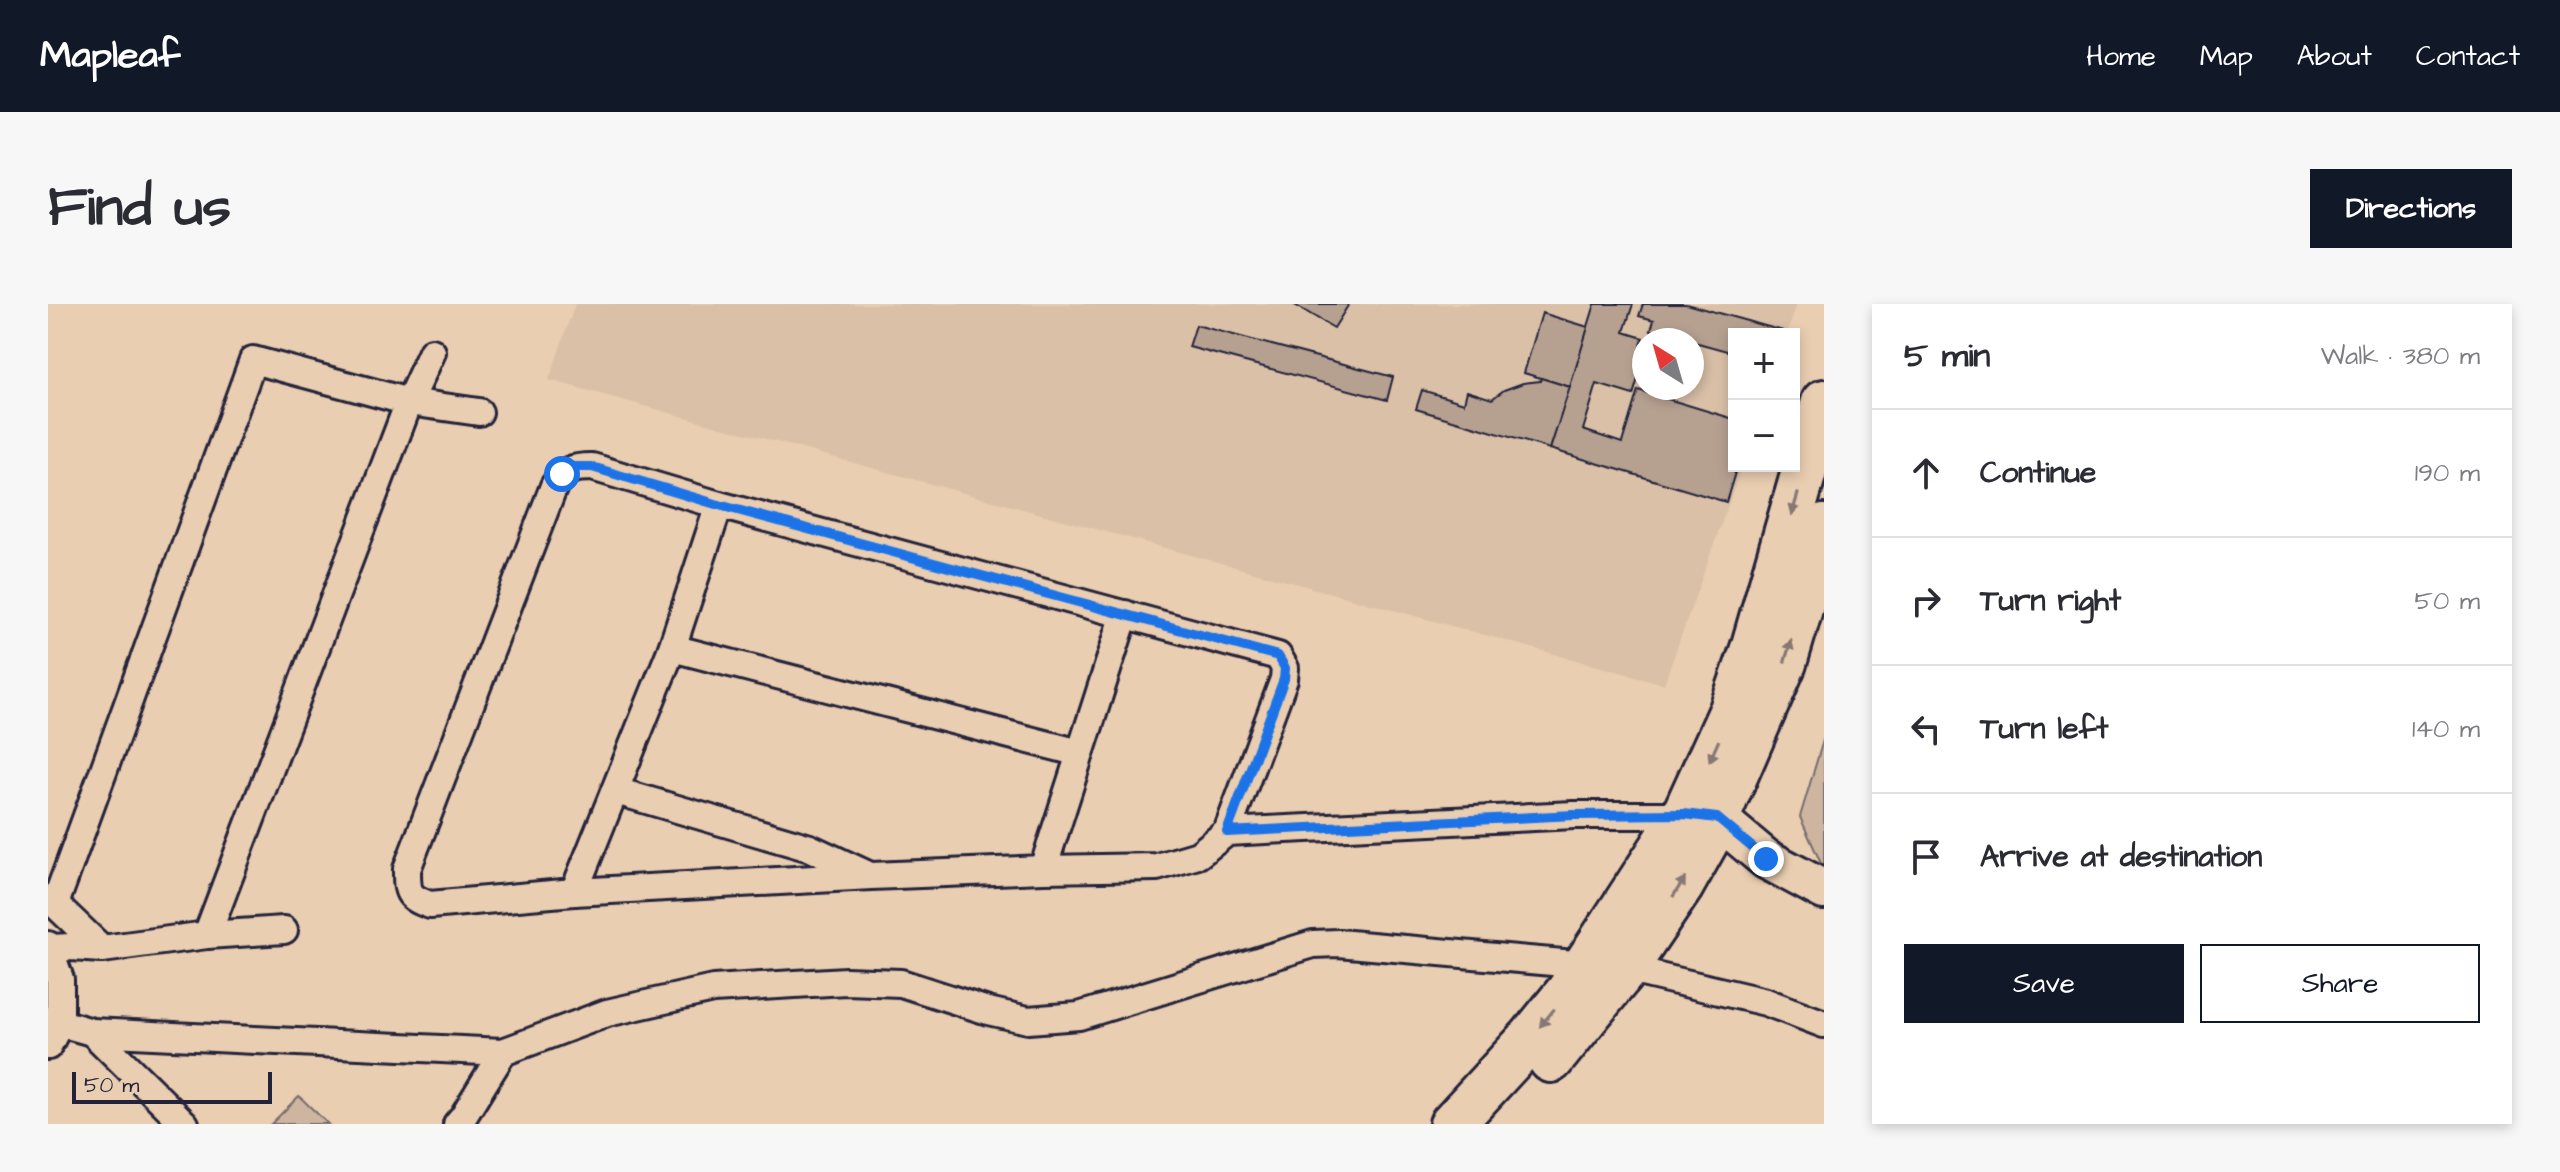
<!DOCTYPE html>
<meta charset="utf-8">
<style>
:root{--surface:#fff;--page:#f7f7f7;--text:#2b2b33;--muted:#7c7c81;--line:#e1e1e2;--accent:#111827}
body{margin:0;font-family:"Architects Daughter",sans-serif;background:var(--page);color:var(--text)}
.controls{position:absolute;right:24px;top:24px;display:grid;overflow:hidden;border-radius:0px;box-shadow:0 4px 12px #0003}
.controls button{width:72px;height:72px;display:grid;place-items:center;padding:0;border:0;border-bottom:2px solid var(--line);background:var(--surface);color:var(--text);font:40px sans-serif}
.compass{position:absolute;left:1584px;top:24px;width:72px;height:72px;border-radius:50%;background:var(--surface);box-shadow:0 4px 12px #0003;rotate:323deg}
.scale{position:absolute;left:24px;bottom:20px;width:200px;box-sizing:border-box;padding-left:8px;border:4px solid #22223b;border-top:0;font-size:22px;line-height:28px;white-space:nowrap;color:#22223b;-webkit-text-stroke:6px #eaceb1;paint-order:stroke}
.stop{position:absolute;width:24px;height:24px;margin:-18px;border:6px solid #1a73e8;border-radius:50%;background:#fff}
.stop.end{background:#1a73e8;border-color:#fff;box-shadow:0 2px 8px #0008}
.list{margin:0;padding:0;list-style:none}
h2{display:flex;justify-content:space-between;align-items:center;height:104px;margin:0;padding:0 32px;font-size:34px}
h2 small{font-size:26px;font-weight:400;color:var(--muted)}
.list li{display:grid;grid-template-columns:52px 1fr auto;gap:24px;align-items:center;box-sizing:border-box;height:128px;padding:0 32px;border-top:2px solid var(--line)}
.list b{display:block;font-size:30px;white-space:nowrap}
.list em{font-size:26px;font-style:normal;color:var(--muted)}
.actions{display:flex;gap:16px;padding:24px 32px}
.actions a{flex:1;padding:18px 0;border:2px solid var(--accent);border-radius:0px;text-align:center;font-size:28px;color:var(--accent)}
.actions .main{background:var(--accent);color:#fff}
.icon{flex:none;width:44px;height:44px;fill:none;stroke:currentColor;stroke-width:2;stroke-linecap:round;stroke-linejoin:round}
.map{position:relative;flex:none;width:1776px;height:820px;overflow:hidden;border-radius:0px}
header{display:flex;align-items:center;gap:48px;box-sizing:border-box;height:112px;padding:0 40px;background:var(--accent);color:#fff}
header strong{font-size:38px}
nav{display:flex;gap:44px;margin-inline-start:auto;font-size:28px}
.intro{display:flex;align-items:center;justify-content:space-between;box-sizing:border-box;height:192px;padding:0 48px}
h1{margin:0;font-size:56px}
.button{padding:20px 36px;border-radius:0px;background:var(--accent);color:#fff;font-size:28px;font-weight:700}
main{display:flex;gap:48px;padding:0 48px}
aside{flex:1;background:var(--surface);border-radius:0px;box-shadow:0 4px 12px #0003}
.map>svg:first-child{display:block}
.built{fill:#dac0a7;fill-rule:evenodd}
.green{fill:#cdb5a0;stroke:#786c6e;stroke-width:2}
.building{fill:#b6a191;stroke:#22223b;stroke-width:2}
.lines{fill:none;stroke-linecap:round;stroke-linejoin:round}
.street-casing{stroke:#22223b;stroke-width:32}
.secondary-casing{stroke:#22223b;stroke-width:44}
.highway-casing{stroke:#22223b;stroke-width:50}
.street{stroke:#eaceb1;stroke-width:26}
.secondary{stroke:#eaceb1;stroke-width:38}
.highway{stroke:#eaceb1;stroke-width:44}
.oneway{fill:#867876}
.route{stroke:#1a73e8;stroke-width:10}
</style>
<header>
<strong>Mapleaf</strong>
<nav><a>Home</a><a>Map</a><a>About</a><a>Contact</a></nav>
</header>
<div class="intro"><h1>Find us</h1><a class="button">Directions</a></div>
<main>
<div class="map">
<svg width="1776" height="820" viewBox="0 0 1776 820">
<rect width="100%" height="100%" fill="#eaceb1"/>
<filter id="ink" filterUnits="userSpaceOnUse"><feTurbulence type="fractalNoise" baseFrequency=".0125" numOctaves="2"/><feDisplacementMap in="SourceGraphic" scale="16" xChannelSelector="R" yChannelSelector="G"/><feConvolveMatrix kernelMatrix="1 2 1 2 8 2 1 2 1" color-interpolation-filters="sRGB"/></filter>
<g filter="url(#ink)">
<path class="built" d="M527,0H1749L1739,30H1686V162H1694L1616,380L501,76ZM1596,36H1644V84H1596Z"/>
<g class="green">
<polygon points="1776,433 1776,566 1752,513"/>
<polygon points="251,792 280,820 223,820"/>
</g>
<g class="building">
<polygon points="1245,0 1301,0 1286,24"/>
<polygon points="1547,0 1585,0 1576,28 1595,34 1592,45 1596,46 1596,55 1585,91 1549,80 1535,126 1574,139 1590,86 1686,115 1686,162 1689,162 1678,198 1502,145"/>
<polygon points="1595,0 1638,0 1735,27 1734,30 1686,30 1686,49 1603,26 1606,16 1591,12"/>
<polygon points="1494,9 1540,23 1522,83 1476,69"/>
<polygon points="1148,21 1345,73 1339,96 1141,43"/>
<polygon points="1493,74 1522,83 1502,145 1368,105 1374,86 1416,99 1419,87 1444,95 1456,86 1475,79 1492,77"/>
</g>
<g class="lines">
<defs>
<g id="street">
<polyline points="624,344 1032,449"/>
<polyline points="568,487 762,544 818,570"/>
<path d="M1179,528L1236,375L1237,364L1230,352L671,201L544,163C525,163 517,165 506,182L359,565C359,588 359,593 382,601L526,588L823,572L995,565L1109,563L1150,551L1179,528L1526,511H1644"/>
<polyline points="995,565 1077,310"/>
<polyline points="526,588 624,344 671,201"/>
<polyline points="159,631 361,98 384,48"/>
<polyline points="0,641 12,675 12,719 0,742"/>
<polyline points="3,644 23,643 54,645 159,631 236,626"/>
<polyline points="54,645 7,600 205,56 361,98 431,108"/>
<polyline points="1577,665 1718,698 1776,720"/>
<polyline points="12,719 44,728 455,748 559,709 665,685 798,677 853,679 940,707 980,716 1031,712 1265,640 1290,639 1538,661"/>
<polyline points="44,728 137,820"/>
<polyline points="409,820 415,813 455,748"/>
</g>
<polyline id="secondary" points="1669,514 1718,555 1776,586"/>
<g id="highway">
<polyline points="1503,756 1577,665 1633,582 1661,532 1736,359 1776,223"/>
<polyline points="1404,820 1483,734 1521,687 1638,507 1684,406 1705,345 1776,98"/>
</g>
</defs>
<use href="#street" class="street-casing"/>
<use href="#secondary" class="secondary-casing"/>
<use href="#highway" class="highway-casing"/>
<use href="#street" class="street"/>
<use href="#secondary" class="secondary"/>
<use href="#highway" class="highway"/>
</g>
<defs><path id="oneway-solid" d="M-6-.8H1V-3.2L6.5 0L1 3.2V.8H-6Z" transform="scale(2)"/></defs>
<g class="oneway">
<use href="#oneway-solid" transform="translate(1747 200) rotate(106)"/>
<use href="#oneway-solid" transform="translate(1740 347) rotate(-73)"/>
<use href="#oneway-solid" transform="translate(1666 447) rotate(114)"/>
<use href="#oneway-solid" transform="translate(1631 583) rotate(-58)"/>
<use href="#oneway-solid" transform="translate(1499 714) rotate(129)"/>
</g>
</g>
<g class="lines" filter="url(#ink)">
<polyline class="route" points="514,170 525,163 544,163 671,201 1230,352 1237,364 1236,375 1179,528 1526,511 1636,510 1669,514 1718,555"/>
</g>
</svg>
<div class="controls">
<button>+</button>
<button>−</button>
</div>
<svg class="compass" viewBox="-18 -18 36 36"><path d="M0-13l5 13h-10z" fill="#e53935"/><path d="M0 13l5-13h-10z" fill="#7c7c81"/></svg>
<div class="scale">50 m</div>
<div class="stop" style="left:514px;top:170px"></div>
<div class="stop end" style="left:1718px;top:555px"></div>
</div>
<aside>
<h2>5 min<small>Walk · 380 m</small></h2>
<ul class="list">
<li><svg class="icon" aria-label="ahead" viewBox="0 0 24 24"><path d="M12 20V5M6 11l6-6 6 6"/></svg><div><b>Continue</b></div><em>190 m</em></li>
<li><svg class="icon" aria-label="right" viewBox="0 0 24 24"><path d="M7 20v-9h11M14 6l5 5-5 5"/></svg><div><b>Turn right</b></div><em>50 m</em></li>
<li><svg class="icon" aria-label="left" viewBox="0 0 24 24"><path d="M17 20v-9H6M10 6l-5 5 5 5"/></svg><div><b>Turn left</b></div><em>140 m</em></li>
<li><svg class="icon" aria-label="arrive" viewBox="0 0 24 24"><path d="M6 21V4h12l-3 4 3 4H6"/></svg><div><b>Arrive at destination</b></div></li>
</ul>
<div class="actions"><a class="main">Save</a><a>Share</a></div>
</aside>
</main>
